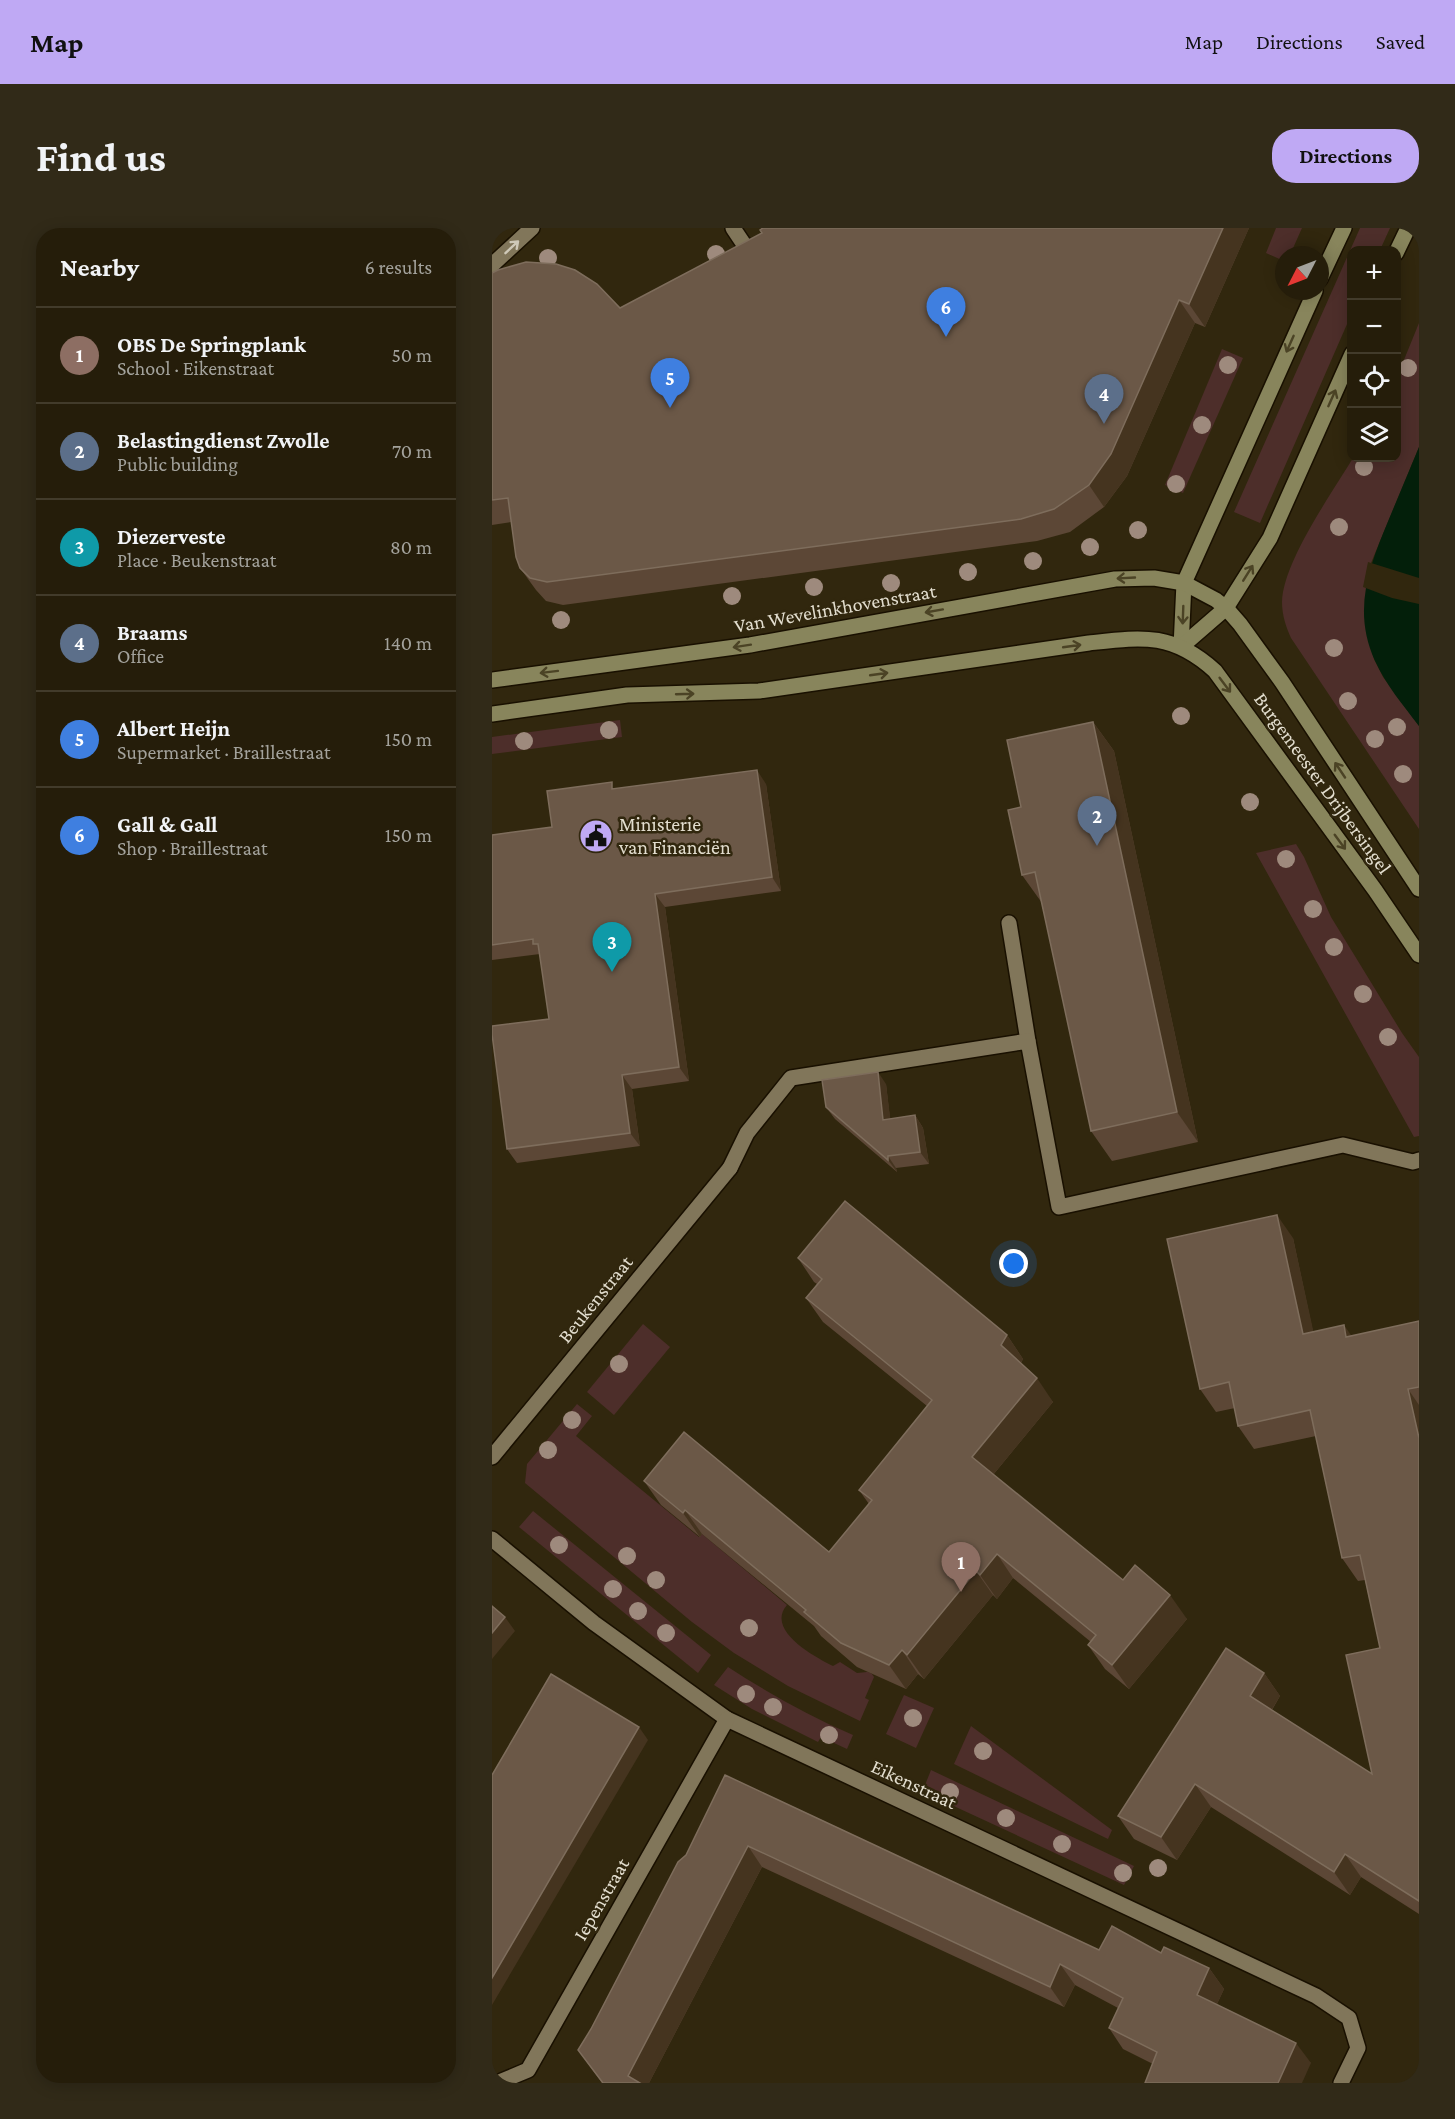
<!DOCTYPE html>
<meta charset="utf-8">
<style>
:root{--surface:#251d0a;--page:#312a18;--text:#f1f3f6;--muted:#a3a29c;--line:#423b2b;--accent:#bfa9f4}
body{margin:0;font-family:"Crimson Pro",serif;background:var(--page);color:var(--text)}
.controls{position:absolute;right:18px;top:18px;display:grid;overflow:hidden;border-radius:12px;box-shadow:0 3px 15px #0003}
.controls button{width:54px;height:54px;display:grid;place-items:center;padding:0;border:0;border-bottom:2px solid var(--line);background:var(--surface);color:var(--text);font:30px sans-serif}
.compass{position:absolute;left:783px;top:18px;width:54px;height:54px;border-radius:50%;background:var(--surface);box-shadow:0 3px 15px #0003;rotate:228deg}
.you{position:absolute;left:522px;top:1036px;width:21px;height:21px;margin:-15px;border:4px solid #fff;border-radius:50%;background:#1a73e8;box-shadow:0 0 0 9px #1a73e833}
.badge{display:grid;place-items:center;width:39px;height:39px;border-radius:50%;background:var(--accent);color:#fff;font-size:20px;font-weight:700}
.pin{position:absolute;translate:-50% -50px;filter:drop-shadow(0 2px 3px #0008)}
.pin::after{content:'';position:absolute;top:32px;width:21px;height:18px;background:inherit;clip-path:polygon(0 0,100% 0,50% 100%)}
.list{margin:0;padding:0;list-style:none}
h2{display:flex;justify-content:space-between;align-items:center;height:78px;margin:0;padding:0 24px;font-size:26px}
h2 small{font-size:20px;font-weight:400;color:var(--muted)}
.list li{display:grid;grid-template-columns:39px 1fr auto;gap:18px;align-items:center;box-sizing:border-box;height:96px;padding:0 24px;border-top:2px solid var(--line)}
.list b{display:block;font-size:22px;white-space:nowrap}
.list p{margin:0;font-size:20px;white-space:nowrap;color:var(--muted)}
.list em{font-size:20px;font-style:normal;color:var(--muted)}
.icon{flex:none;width:33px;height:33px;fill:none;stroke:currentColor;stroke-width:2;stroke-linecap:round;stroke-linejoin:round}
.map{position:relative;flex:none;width:927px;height:1855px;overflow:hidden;border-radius:24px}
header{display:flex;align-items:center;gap:36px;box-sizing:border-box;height:84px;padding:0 30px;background:var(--accent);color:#111}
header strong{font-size:28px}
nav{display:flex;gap:33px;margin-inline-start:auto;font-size:21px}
.intro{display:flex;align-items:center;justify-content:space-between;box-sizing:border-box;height:144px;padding:0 36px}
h1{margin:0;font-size:42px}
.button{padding:15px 27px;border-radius:24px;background:var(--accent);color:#111;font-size:21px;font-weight:700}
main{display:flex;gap:36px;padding:0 36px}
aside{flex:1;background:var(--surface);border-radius:24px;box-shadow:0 3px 15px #0003}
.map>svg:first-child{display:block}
.green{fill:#4d2e2a}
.water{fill:#031f0a}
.pier{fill:#31270e}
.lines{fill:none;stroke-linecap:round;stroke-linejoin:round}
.lane-casing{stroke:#191000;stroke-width:18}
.street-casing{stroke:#191000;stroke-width:18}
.secondary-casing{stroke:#191000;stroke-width:18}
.lane{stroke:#81765a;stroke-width:15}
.street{stroke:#81765a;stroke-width:15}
.secondary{stroke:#88855c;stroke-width:15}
.tree{fill:#9e8a7d}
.wall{fill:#5c4736}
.shaded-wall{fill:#45341f}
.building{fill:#6b5847;stroke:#7e6d5c;stroke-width:1.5}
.oneway{stroke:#cfc9b8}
.oneway2{stroke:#4b4325}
.labels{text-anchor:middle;stroke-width:5;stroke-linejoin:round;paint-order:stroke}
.street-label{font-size:20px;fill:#e3decf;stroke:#31270e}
.poi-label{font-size:20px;fill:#e3decf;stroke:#31270e;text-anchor:start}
</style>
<header>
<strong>Map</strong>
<nav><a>Map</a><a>Directions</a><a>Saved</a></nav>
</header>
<div class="intro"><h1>Find us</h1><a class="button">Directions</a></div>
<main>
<aside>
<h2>Nearby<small>6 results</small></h2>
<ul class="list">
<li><span class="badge" style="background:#8d6e63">1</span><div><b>OBS De Springplank</b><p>School · Eikenstraat</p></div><em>50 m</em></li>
<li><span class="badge" style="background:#5c6f8a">2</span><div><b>Belastingdienst Zwolle</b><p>Public building</p></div><em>70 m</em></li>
<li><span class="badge" style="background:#0f9aa8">3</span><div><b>Diezerveste</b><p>Place · Beukenstraat</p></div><em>80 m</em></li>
<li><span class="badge" style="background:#5c6f8a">4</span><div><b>Braams</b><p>Office</p></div><em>140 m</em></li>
<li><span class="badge" style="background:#3f7fe0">5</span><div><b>Albert Heijn</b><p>Supermarket · Braillestraat</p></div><em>150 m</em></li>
<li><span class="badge" style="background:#3f7fe0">6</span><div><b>Gall &amp; Gall</b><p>Shop · Braillestraat</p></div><em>150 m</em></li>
</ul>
</aside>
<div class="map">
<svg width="927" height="1855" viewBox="0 0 927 1855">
<rect width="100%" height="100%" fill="#31270e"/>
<g class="green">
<polygon points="784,0 810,0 798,27 792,27 792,33 774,25"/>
<polygon points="868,0 898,0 888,22 860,22 859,87 768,295 742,284"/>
<path d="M927,95V219L879,335L874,399L882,431L891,449L927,498V601L799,410C794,399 790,387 790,374C791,334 840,265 861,230H904L905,149Z"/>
<polygon points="730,121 751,130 691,265 673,257"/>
<polygon points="128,492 130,509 0,526 0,509"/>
<polygon points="804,616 812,629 839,689 910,805 927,829 927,908 922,909 764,625"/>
<polygon points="151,1096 178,1119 122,1187 95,1164"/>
<path d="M85,1176L100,1188L84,1208L207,1309L210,1306L295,1377C273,1402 323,1429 341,1438L348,1434L365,1445C372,1445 378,1441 382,1449L373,1470L377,1472L368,1493L296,1458L242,1425L200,1394L33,1255L35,1236Z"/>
<polygon points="41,1283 219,1427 206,1445 27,1299"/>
<path d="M236,1439C276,1465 317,1488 361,1507L355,1521L329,1509L326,1514L260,1481L222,1457Z"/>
<polygon points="412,1467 442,1480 424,1520 394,1506"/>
<polygon points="479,1498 620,1602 616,1611 462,1536"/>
<polygon points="439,1542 642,1638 632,1657 453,1574 456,1568 433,1557"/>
</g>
<path class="water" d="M927,219V498C911,477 894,457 883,433C860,382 877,339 897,291C907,267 917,243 927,219Z"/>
<polygon class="pier" points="876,334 927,350 927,376 900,370 871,359"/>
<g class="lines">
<defs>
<g id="lane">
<polyline points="517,695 536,813"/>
<polyline points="238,940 255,905 299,850 536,813 567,979 851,917 921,934 927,932"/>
</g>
<g id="street">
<polyline points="241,0 251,15 260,23 266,21"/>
<polyline points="0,37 40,0"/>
<polyline points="0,1229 238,940"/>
<polyline points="0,1311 102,1395 235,1491 824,1768 857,1790 866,1820 849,1855"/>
<polyline points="5,1855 36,1842 235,1491"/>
</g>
<g id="secondary">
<polyline points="904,25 916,0"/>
<polyline points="828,51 852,0"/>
<polyline points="689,419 692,355 823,63"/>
<polyline points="689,419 734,380 778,310 860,126"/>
<polyline points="0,452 258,417 623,351 662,350 692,355 724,372 734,380 748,396 790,454 927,661"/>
<path d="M0,486L135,467L267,463L597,415C650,409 680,404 723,443L883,662L927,727"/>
</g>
</defs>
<use href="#lane" class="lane-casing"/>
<use href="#street" class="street-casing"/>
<use href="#secondary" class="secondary-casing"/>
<use href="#lane" class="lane"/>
<use href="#street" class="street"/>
<use href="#secondary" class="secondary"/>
</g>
<g class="tree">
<circle cx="224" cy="26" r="9"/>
<circle cx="56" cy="30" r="9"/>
<circle cx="736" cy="137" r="9"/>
<circle cx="916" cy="140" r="9"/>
<circle cx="710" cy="197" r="9"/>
<circle cx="872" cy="239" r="9"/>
<circle cx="684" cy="256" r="9"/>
<circle cx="847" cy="299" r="9"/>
<circle cx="646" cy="302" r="9"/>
<circle cx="598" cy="319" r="9"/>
<circle cx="541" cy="333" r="9"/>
<circle cx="476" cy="344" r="9"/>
<circle cx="399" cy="355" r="9"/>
<circle cx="322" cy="359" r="9"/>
<circle cx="240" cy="368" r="9"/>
<circle cx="69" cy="392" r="9"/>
<circle cx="842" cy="420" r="9"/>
<circle cx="856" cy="473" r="9"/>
<circle cx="689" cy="488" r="9"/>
<circle cx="905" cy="499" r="9"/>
<circle cx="117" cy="502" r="9"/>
<circle cx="883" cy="511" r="9"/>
<circle cx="32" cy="513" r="9"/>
<circle cx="911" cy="546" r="9"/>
<circle cx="758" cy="574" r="9"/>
<circle cx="794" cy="631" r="9"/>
<circle cx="821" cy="681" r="9"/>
<circle cx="842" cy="719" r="9"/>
<circle cx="871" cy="766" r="9"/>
<circle cx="896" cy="809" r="9"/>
<circle cx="127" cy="1136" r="9"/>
<circle cx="80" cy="1192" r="9"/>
<circle cx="56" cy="1222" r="9"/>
<circle cx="67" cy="1317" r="9"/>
<circle cx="135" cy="1328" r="9"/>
<circle cx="164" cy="1352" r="9"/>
<circle cx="121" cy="1361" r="9"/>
<circle cx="146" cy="1383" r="9"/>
<circle cx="257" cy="1400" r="9"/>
<circle cx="174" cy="1405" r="9"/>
<circle cx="254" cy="1466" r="9"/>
<circle cx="281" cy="1479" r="9"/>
<circle cx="421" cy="1490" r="9"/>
<circle cx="337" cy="1507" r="9"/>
<circle cx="491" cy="1523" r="9"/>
<circle cx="458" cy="1564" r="9"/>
<circle cx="514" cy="1590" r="9"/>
<circle cx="570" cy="1616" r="9"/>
<circle cx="666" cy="1640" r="9"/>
<circle cx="631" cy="1645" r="9"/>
</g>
<g class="wall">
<polygon points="269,0 757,0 713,99 703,95 635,248 612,279 578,304 545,313 71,377 54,373 44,362 28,340 19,294 0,297 0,45 128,80 270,5"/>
<polygon points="601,494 622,523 706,914 620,933 599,903 550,675 530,647 529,579"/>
<polygon points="274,556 289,663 173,679 197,853 140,861 148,918 25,935 15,921 57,791 48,726 0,732 0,607 60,599 124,561"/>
<polygon points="394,856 398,891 423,887 431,900 437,936 404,940 405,944 343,891 334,879"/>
<polygon points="801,1010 821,1104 859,1108 927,1093 927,1686 869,1649 858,1667 719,1579 685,1632 642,1611 626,1588 772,1445 788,1468 780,1482 880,1546 888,1420 873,1352 866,1353 850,1330 824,1208 762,1221 746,1198 743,1180 724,1184 708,1161"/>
<polygon points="306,1030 515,1107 531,1131 529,1135 561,1174 501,1247 631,1352 695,1391 637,1461 613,1441 596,1417 599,1414 521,1350 505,1371 501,1367 432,1451 426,1446 414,1461 365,1439 329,1408 322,1398 210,1306 208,1309 169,1277 152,1253 337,1324 377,1276 367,1262 435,1178 331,1094 314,1070 325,1056 322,1054"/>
<polygon points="233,1547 607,1722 669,1725 717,1740 732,1761 725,1776 819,1835 661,1836 631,1821 617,1800 626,1780 583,1757 572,1779 270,1639 157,1855 110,1855 86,1822 99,1801 194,1627"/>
</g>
<g class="shaded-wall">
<polygon points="731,0 757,0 713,99 697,76"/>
<polygon points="687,72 703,95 635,248 612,279 597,257"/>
<polygon points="601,494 622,523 706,914 685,884"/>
<polygon points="265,542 274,556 289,663 280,649"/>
<polygon points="163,666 173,679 197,853 187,839"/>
<polygon points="386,844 394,856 400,904 391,892"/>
<polygon points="130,847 140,861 148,918 138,905"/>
<polygon points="423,887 431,900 437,936 428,924"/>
<polygon points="396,928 404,940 405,944 396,932"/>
<polygon points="785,987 801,1010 827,1129 811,1106"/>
<polygon points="852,1097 868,1120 854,1109"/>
<polygon points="515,1107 531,1131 525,1141 509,1117"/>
<polygon points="545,1150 561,1174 496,1253 480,1229"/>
<polygon points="916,1161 927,1177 927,1210"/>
<polygon points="193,1282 210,1306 208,1309 191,1285"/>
<polygon points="505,1326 521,1350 505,1371 488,1347"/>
<polygon points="484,1343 501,1367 432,1451 415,1427"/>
<polygon points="678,1367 695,1391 637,1461 620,1437"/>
<polygon points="13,1389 23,1403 0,1431 0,1405"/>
<polygon points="410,1422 426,1446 414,1461 397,1437"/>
<polygon points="772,1445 788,1468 774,1491 758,1468"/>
<polygon points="147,1499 156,1512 0,1777 0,1750"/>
<polygon points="703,1556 719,1579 685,1632 669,1609"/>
<polygon points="256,1618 270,1639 157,1855 140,1855 136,1848"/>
<polygon points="853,1626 869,1649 858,1667 842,1644"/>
<polygon points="568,1736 583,1757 572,1779 558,1759"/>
<polygon points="717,1740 732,1761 720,1787 705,1767"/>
<polygon points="804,1815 819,1835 810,1855 786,1855"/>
</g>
<g class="building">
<polygon points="271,0 731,0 697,76 687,72 619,226 597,257 562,281 529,291 55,354 38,350 28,340 24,329 16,270 0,272 0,45 6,42 34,34 64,36 83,42 105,56 128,80 270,5 268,2"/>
<polygon points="601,494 685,884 599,903 543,644 530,647 516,582 529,579 515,512"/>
<polygon points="265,542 280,649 163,666 187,839 130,847 138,905 15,921 0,806 0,798 57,791 46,716 41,716 41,711 0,717 0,607 60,599 55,563 120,554 120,561"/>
<polygon points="386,844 391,892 423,887 428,924 396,928 396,932 334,879 330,852"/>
<polygon points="353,973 515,1107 509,1117 545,1150 480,1229 631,1352 643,1337 678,1367 620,1437 596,1417 604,1407 505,1326 488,1347 484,1343 415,1427 410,1422 397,1437 349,1415 312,1384 314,1382 193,1282 191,1285 152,1253 192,1204 337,1324 380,1272 367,1262 440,1172 314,1070 330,1051 306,1030"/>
<polygon points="785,987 811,1106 852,1097 854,1109 927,1093 927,1159 916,1161 927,1210 927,1673 853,1626 842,1644 703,1556 669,1609 626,1588 734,1420 772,1445 758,1468 880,1546 854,1427 888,1420 868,1327 850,1330 818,1182 746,1198 737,1154 708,1161 675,1011"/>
<polygon points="0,1378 13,1389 0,1405"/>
<polygon points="59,1446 147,1499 0,1750 0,1547"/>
<polygon points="233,1547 607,1722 620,1698 669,1725 672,1719 717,1740 705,1767 804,1815 786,1855 653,1855 665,1824 617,1800 631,1770 568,1736 558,1759 256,1618 136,1848 148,1855 111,1855 86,1822 99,1801 186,1634 194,1627"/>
</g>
<defs><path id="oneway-shaft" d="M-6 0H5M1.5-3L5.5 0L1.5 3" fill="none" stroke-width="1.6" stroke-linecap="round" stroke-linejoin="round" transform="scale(1.5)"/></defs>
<use class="oneway" href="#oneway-shaft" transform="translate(20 19) rotate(-43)"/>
<g class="oneway2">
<use href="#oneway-shaft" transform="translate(798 116) rotate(114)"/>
<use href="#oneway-shaft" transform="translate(840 170) rotate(-66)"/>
<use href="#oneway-shaft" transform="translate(756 345) rotate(-58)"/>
<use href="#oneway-shaft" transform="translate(634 350) rotate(177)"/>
<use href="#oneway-shaft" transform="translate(442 383) rotate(170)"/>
<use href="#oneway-shaft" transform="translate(691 387) rotate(92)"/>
<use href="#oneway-shaft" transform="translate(250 418) rotate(171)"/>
<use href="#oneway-shaft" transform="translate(580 418) rotate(-8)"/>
<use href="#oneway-shaft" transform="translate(57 444) rotate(173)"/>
<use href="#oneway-shaft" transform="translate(387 446) rotate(-8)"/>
<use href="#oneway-shaft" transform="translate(733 457) rotate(53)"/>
<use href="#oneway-shaft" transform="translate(193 466) rotate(-2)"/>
<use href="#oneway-shaft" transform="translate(848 542) rotate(-124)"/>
<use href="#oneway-shaft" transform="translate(848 614) rotate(54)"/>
</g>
<defs>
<symbol id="civic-disc" viewBox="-11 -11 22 22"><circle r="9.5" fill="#bfa9f4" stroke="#31270e"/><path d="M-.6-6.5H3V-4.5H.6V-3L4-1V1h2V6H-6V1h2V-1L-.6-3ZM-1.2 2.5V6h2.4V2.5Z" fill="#111"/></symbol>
</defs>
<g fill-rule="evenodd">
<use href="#civic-disc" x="85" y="589" width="38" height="38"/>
</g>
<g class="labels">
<g class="street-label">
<text transform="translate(343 380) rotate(-10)" y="7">Van Wevelinkhovenstraat</text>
<text transform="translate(831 555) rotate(54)" y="7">Burgemeester Drijbersingel</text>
<text transform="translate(103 1071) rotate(-51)" y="7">Beukenstraat</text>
<text transform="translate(422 1556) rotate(25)" y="7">Eikenstraat</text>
<text transform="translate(109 1671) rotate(-60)" y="7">Iepenstraat</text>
</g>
<g class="poi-label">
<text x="127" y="603">Ministerie<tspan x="127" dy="23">van Financiën</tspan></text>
</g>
</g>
</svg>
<div class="controls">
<button>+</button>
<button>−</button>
<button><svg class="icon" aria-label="locate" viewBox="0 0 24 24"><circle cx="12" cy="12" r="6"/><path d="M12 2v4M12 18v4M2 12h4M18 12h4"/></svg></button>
<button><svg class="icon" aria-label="layers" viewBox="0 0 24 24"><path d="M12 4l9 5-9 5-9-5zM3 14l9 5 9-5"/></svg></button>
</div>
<svg class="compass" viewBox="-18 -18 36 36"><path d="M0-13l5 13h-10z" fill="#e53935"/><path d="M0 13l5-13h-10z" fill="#a3a29c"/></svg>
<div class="you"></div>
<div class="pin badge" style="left:469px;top:1364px;background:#8d6e63">1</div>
<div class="pin badge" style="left:605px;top:618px;background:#5c6f8a">2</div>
<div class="pin badge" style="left:120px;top:744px;background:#0f9aa8">3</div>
<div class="pin badge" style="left:612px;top:196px;background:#5c6f8a">4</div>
<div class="pin badge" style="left:178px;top:180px;background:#3f7fe0">5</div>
<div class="pin badge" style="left:454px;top:109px;background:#3f7fe0">6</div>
</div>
</main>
